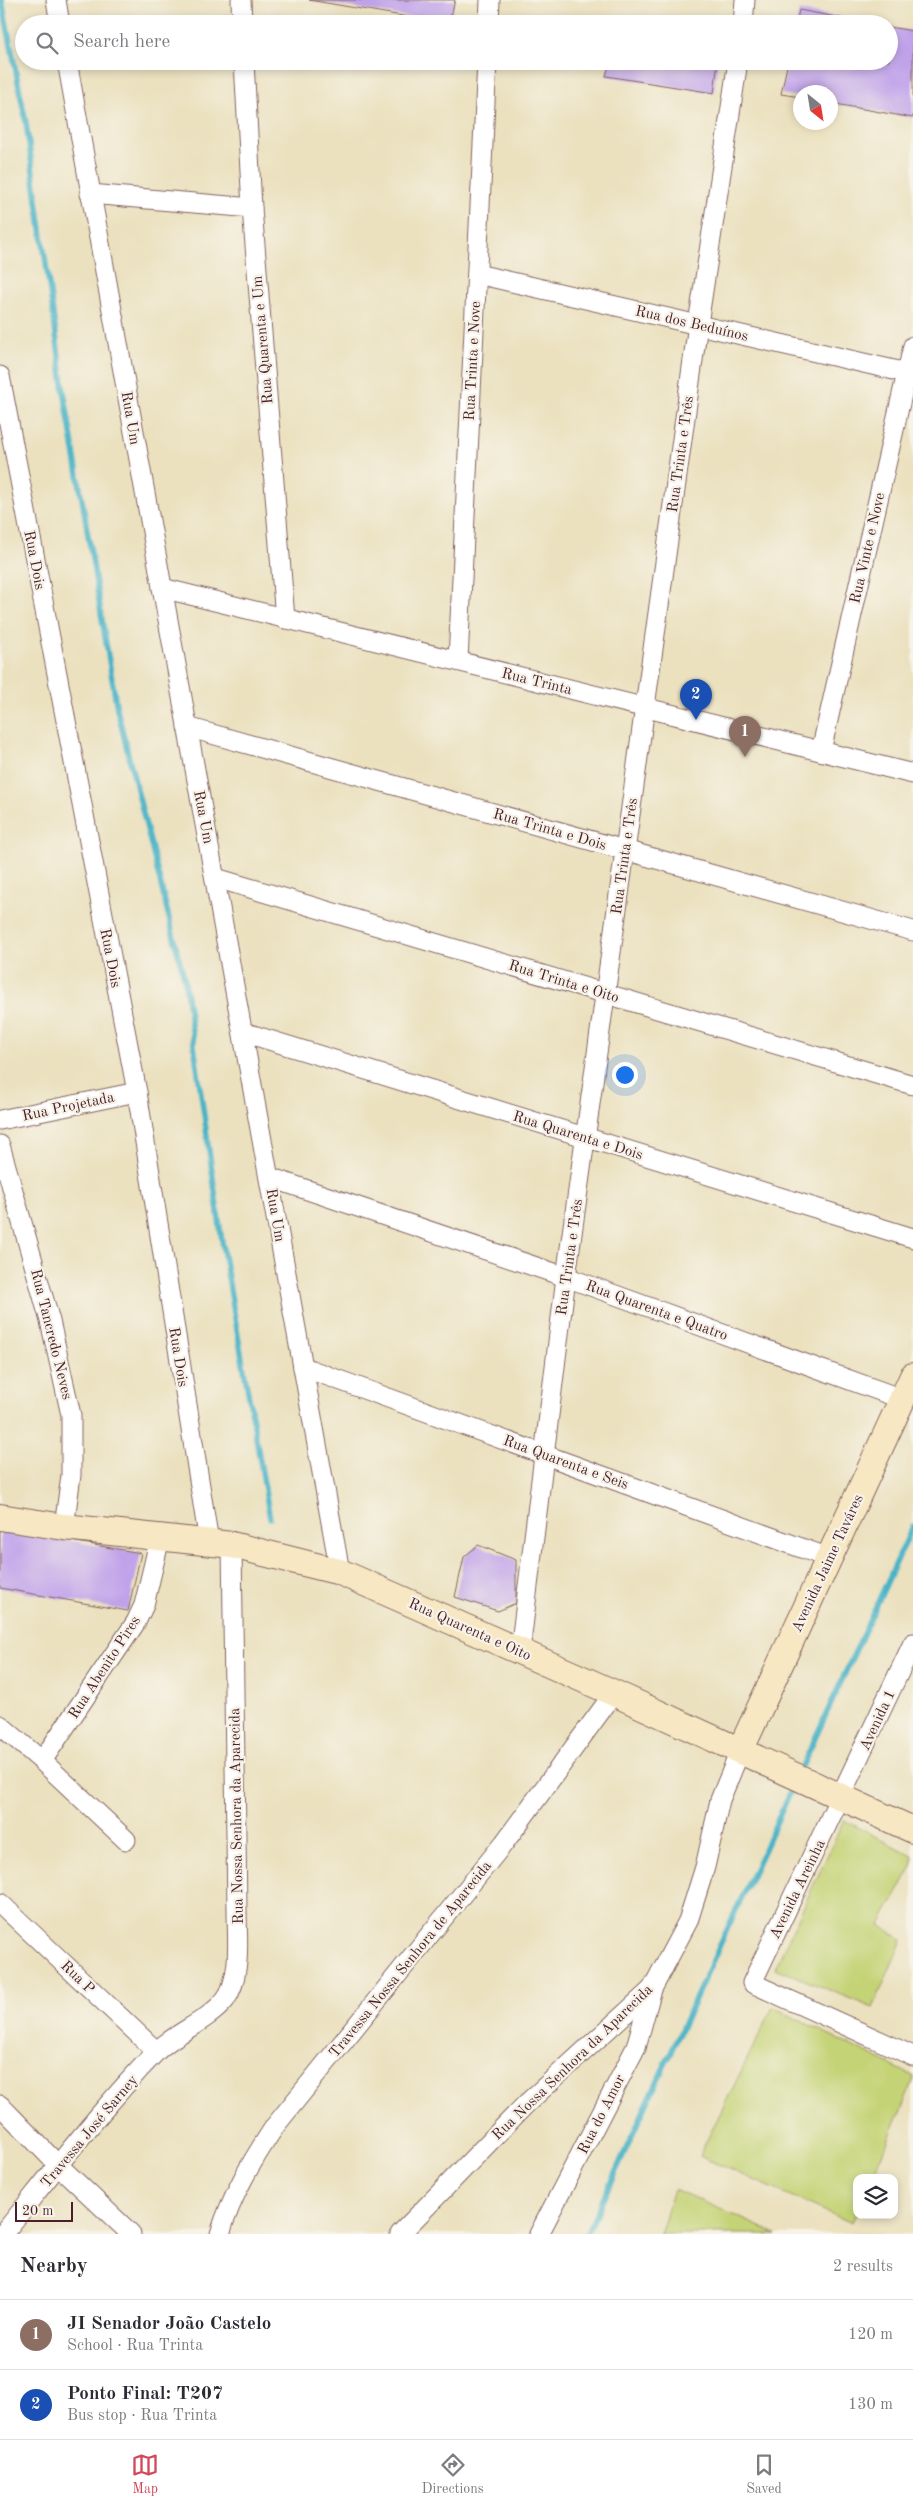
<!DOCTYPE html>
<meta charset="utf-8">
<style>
:root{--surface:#fff;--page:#f2f2f3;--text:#2b2b33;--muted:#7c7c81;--line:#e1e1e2;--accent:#d1495b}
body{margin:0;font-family:"Old Standard TT",serif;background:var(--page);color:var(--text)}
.controls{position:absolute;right:15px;bottom:15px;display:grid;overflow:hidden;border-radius:10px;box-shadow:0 2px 8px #0003}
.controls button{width:45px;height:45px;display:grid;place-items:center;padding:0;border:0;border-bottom:1px solid var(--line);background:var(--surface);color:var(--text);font:25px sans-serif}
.compass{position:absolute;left:793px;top:85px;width:45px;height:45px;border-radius:50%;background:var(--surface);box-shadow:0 2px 8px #0003;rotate:150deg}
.scale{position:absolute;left:15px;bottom:12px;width:58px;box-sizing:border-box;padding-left:5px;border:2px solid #4a1f2b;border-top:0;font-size:14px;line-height:18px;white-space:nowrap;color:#4a1f2b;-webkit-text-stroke:4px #f7f3e8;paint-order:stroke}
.you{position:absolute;left:624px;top:1074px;width:18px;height:18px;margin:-12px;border:4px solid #fff;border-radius:50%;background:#1a73e8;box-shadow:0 0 0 8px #1a73e833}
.badge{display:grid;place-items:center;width:32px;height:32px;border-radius:50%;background:var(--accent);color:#fff;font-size:16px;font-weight:700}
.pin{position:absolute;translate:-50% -41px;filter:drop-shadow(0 1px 2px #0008)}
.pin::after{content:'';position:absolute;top:26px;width:18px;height:15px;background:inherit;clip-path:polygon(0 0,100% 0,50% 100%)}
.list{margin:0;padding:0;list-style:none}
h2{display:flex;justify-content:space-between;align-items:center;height:65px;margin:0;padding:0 20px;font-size:21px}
h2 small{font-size:16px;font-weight:400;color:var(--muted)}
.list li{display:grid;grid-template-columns:32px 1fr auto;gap:15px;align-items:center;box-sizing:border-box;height:70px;padding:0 20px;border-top:1px solid var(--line)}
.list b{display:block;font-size:19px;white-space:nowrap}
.list p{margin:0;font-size:16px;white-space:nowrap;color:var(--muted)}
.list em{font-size:16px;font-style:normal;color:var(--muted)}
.icon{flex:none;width:28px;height:28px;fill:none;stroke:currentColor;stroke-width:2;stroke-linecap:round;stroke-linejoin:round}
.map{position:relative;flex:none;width:913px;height:2234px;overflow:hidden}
.search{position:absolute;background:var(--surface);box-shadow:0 2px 8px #0003;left:15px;right:15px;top:15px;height:55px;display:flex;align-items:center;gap:12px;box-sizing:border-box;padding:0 18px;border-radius:28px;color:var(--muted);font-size:19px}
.sheet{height:205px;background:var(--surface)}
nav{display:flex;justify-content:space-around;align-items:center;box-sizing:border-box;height:70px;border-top:1px solid var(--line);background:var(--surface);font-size:14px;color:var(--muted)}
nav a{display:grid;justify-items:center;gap:2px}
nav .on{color:var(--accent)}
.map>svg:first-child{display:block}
.green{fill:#c4d375;stroke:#877950}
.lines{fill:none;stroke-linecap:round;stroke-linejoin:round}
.stream{stroke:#49b4c7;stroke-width:5.5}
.building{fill:#c0a2ea}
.street-casing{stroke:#82635f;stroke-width:21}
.secondary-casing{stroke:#82635f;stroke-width:28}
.street{stroke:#fff;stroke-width:19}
.secondary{stroke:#f7e8c3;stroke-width:26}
.labels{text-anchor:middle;stroke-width:4.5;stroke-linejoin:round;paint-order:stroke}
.street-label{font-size:15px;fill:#4a1f2b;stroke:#f7f3e8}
</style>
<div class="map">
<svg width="913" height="2234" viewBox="0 0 913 2234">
<rect width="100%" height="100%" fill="#f7f3e8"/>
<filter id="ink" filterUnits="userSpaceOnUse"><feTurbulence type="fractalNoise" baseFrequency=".02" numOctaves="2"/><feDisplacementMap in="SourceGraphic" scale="10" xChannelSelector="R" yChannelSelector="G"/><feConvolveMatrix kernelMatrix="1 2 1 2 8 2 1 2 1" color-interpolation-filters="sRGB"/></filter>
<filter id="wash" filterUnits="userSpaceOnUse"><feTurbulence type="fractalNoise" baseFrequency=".0096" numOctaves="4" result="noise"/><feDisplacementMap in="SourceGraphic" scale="20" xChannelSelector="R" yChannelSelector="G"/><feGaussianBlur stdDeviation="1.12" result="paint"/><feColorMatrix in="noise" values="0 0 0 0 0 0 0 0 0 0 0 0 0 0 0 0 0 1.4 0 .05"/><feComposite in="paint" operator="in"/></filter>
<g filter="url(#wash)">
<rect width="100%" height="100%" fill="#ebe1bf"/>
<g class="green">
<polygon points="844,1820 913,1856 913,1864 880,1925 902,1940 873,2008 775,1968"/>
<polygon points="773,2007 913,2076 913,2082 872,2178 857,2178 857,2212 852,2223 699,2156"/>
<polygon points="674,2189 777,2234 660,2234"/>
</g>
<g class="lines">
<g class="stream">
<polyline points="2,0 26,123 64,391 117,709 185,982 224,1255 270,1518"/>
<polyline points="800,1771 913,1526"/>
<polyline points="587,2234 794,1784"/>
</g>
</g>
<g id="blocks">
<g class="building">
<polygon points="309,0 455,0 449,24"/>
<polygon points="799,10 868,23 868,24 796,24"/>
<polygon points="889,27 913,31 913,118 830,103 830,92 800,92 800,97 781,94 788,61 889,61"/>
<polygon points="610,61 718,61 714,93 606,76"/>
<polygon points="0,1529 141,1553 128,1611 0,1588"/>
<polygon points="478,1545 516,1560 516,1603 498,1611 455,1597 464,1557"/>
</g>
</g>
</g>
<g filter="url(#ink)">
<use href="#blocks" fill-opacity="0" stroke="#82635f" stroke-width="1"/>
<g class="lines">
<defs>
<g id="street">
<polyline points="56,0 60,24"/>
<polyline points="241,0 242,24"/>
<polyline points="489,24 490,0"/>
<polyline points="743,24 745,0"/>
<polyline points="67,61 340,1572"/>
<polyline points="244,61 252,208 285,619"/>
<polyline points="90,194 252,208"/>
<polyline points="477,274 907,373"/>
<polyline points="0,376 137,1092 209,1542"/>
<polyline points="162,588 913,774"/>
<polyline points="458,661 487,61"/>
<polyline points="187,727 913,931"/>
<polyline points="821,751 913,346"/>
<polyline points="216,878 913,1085"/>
<polyline points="243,1032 913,1238"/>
<polyline points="0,1120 137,1092"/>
<polyline points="0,1145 50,1321 71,1415 71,1475 64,1527"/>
<polyline points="269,1177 566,1277 902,1399"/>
<polyline points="303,1367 829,1558"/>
<polyline points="913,1643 752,1983 913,2056"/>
<polyline points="520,1651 566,1277 698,324 738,61"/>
<polyline points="0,1725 42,1761 126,1840"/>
<polyline points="42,1761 136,1622 144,1605 160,1538"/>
<polyline points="0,1903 156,2051"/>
<polyline points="0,2105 58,2165 131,2234"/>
<path d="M3,2234C52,2173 101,2109 155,2053C175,2032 206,2023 225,2000C242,1977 237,1937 237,1911L232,1545"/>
<path d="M220,2234C232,2194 252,2161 275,2126L504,1843L614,1693"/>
<polyline points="400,2234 525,2105 652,1989 688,1921 705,1867 720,1800 740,1751"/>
<polyline points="539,2234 636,2047 652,1989"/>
</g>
<g id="secondary">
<polyline points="0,1517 64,1527 232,1545 340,1572 614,1693 913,1830"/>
<polyline points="740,1751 913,1376"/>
</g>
</defs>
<use href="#street" class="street-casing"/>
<use href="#secondary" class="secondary-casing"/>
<use href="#street" class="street"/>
<use href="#secondary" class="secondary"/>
</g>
</g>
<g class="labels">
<g class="street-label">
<text transform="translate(692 323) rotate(13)" y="5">Rua dos Beduínos</text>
<text transform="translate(262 340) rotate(-95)" y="5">Rua Quarenta e Um</text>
<text transform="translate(472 361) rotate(-87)" y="5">Rua Trinta e Nove</text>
<text transform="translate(131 418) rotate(80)" y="5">Rua Um</text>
<text transform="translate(680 454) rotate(-82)" y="5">Rua Trinta e Três</text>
<text transform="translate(867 548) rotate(-77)" y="5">Rua Vinte e Nove</text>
<text transform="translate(35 560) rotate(79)" y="5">Rua Dois</text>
<text transform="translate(537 681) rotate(14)" y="5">Rua Trinta</text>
<text transform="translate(204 817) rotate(79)" y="5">Rua Um</text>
<text transform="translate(550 829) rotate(16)" y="5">Rua Trinta e Dois</text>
<text transform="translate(624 856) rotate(-82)" y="5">Rua Trinta e Três</text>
<text transform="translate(111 958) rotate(79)" y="5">Rua Dois</text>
<text transform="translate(564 981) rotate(17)" y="5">Rua Trinta e Oito</text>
<text transform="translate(68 1106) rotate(-12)" y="5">Rua Projetada</text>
<text transform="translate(578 1135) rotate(17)" y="5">Rua Quarenta e Dois</text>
<text transform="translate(276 1215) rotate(80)" y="5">Rua Um</text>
<text transform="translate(569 1257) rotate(-82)" y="5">Rua Trinta e Três</text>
<text transform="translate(657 1310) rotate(20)" y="5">Rua Quarenta e Quatro</text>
<text transform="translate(52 1334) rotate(76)" y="5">Rua Tancredo Neves</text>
<text transform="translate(179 1357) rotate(81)" y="5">Rua Dois</text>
<text transform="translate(566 1462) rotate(20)" y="5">Rua Quarenta e Seis</text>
<text transform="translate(827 1563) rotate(-65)" y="5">Avenida Jaime Taváres</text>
<text transform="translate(470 1629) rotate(24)" y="5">Rua Quarenta e Oito</text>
<text transform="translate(104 1667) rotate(-57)" y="5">Rua Abenito Pires</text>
<text transform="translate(877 1720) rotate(-65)" y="5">Avenida 1</text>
<text transform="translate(236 1816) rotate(-91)" y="5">Rua Nossa Senhora da Aparecida</text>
<text transform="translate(797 1889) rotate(-64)" y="5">Avenida Areinha</text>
<text transform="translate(410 1959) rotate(-51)" y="5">Travessa Nossa Senhora de Aparecida</text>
<text transform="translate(78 1977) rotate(44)" y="5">Rua P</text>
<text transform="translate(572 2062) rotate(-44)" y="5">Rua Nossa Senhora da Aparecida</text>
<text transform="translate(601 2114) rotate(-63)" y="5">Rua do Amor</text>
<text transform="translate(89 2131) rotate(-50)" y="5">Travessa José Sarney</text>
</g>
</g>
</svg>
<div class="controls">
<button><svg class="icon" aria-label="layers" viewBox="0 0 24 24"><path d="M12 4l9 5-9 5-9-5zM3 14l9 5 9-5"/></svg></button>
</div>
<svg class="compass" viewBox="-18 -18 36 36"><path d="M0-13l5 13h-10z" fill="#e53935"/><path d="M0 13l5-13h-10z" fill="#7c7c81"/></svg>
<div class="scale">20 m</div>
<div class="you"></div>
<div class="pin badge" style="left:745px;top:757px;background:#8d6e63">1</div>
<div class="pin badge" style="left:696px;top:720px;background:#1a4fb4">2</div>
<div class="search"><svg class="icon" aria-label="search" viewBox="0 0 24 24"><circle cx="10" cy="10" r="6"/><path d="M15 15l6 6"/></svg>Search here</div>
</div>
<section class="sheet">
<h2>Nearby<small>2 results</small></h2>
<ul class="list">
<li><span class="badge" style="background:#8d6e63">1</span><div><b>JI Senador João Castelo</b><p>School · Rua Trinta</p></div><em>120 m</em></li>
<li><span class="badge" style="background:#1a4fb4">2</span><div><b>Ponto Final: T207</b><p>Bus stop · Rua Trinta</p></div><em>130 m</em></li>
</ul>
</section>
<nav>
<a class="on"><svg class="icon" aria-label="map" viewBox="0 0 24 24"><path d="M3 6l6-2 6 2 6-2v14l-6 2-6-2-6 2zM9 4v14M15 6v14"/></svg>Map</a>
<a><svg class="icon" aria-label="directions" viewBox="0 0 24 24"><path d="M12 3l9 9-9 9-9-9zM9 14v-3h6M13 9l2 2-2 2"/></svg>Directions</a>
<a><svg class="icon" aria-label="saved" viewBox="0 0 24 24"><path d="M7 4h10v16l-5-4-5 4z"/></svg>Saved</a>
</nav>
